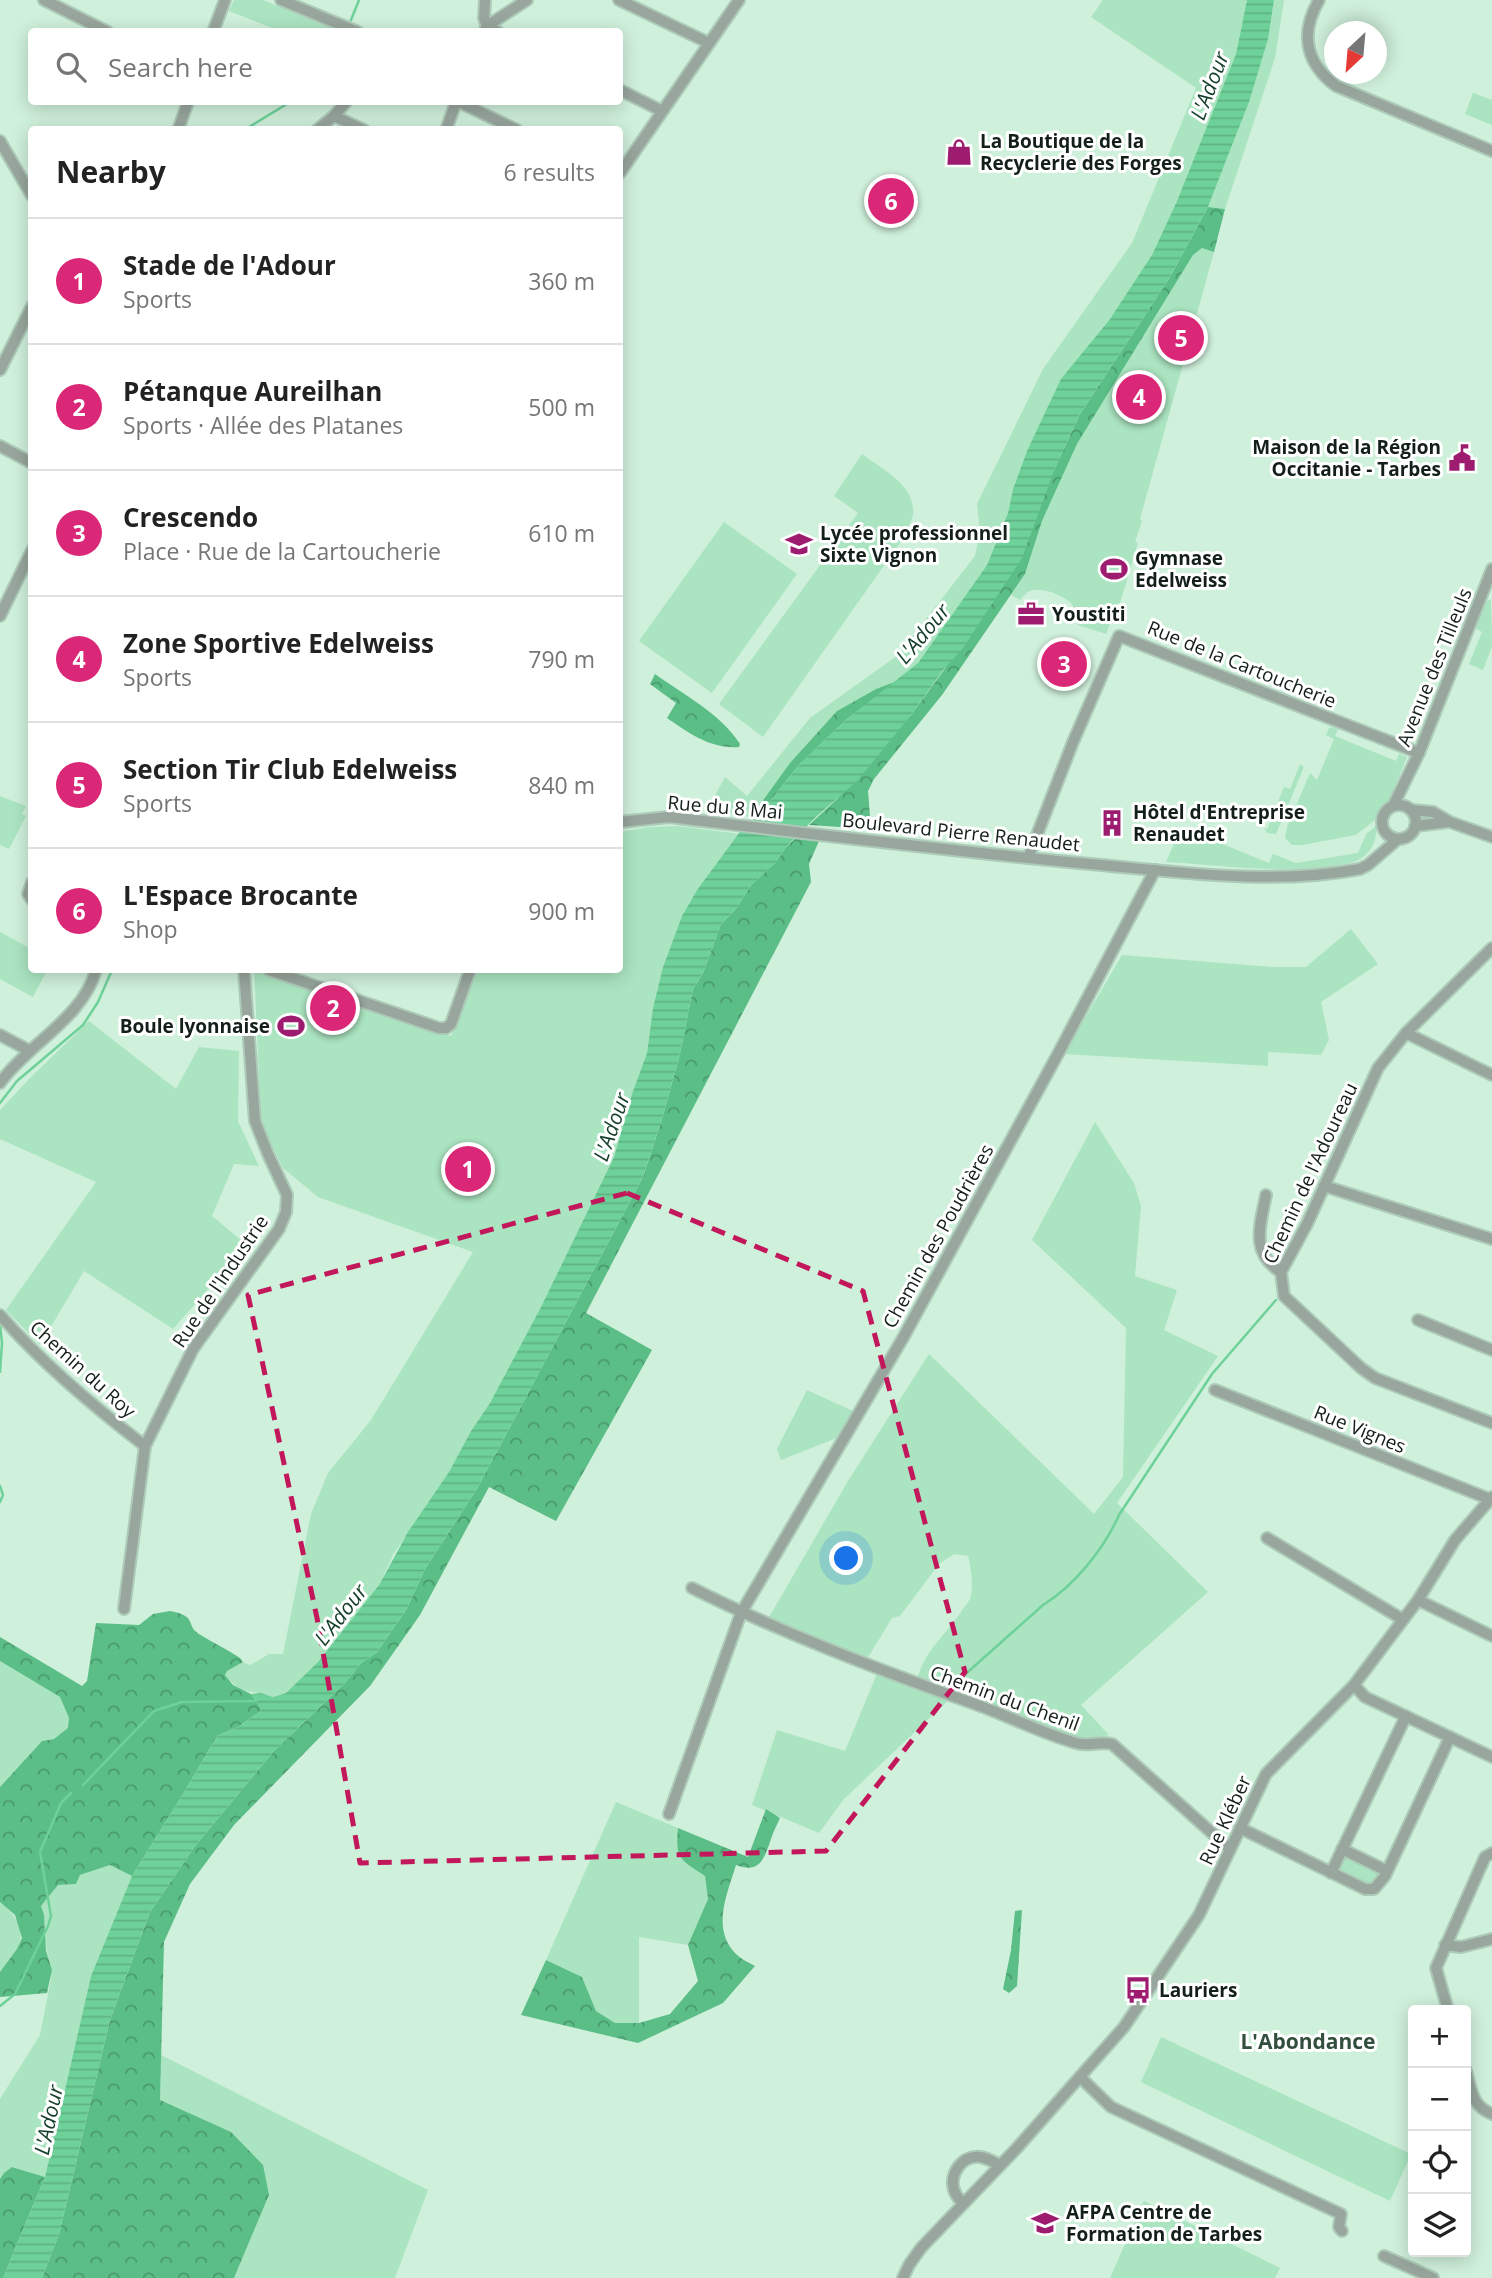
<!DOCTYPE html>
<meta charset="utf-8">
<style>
:root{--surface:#fff;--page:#f2f2f2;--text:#222;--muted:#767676;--line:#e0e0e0;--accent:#db2777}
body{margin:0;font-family:"Open Sans",sans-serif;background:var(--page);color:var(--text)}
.controls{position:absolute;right:21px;bottom:21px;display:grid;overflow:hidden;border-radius:7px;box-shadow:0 4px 18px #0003}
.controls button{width:63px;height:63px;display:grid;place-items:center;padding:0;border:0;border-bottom:2px solid var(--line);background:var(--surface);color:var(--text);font:35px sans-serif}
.compass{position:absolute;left:1324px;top:21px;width:63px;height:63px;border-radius:50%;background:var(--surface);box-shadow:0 4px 18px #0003;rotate:206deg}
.you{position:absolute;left:847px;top:1559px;width:24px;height:24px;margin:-18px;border:5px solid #fff;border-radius:50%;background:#1a73e8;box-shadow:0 0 0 10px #1a73e833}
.badge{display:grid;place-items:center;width:46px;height:46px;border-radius:50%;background:var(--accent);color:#fff;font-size:23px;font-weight:700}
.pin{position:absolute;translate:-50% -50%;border:4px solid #fff;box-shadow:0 2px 7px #0006}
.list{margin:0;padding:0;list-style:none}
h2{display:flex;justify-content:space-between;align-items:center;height:91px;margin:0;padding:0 28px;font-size:30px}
h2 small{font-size:23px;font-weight:400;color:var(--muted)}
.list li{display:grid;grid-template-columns:46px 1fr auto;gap:21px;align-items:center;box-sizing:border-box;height:126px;padding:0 28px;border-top:2px solid var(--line)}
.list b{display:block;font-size:26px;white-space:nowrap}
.list p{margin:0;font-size:23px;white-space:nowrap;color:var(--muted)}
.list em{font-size:23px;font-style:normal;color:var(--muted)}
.icon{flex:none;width:38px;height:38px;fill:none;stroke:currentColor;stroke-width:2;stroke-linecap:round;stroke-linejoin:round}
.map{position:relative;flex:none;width:1492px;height:2278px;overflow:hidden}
.search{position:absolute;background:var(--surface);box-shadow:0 4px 18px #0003;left:28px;top:28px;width:595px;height:77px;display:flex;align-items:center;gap:18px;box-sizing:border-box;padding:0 24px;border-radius:7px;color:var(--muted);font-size:26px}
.panel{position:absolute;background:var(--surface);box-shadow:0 4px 18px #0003;left:28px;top:126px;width:595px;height:847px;border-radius:7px}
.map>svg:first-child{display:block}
.grass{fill:#abe4c0}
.forest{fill:url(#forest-crowns)}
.water{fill:url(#water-rules)}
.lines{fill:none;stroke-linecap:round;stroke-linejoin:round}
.stream{stroke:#6ed199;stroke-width:2.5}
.minor-casing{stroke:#adcab8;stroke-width:14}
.minor{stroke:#98a69d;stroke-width:10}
.marked{fill:none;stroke:#c2185b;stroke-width:5;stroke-dasharray:14 9;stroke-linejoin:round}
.labels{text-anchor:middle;stroke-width:6;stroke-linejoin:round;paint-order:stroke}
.poi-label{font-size:19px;font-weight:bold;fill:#131f18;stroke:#fff;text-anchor:start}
.street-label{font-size:19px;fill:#131f18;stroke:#fff}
.water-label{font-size:21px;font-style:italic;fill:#153f29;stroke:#fff}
.neighbourhood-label{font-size:21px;font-weight:bold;fill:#324e3d;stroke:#fff}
</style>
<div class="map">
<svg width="1492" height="2278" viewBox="0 0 1492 2278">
<defs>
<pattern id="forest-crowns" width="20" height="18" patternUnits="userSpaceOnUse" patternTransform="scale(1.75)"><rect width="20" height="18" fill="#5bbe87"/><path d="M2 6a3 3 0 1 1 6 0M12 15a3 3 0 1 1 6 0" fill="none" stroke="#4a9a6d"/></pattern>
<pattern id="water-rules" width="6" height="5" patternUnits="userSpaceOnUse" patternTransform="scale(1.75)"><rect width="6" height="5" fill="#6ed199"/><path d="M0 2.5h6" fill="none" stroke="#5eb383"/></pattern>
</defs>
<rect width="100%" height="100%" fill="#cff0db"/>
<g class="grass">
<polygon points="234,0 263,0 337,31 280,31 229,11"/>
<polygon points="1103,0 1247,0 1236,54 1177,201 1152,255 1124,300 1080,357 1027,451 1013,489 1008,513 987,565 918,663 897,681 876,689 837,711 751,817 707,810 725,777 747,796 810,718 898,655 975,556 980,532 977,504 1043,369 1132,243 1196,88 1091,17"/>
<path d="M1274,0H1284L1275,58L1225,209L1208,207C1235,139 1263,73 1274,0Z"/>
<polygon points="1473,93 1492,100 1492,125 1465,114"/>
<path d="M1202,248L1214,252L1140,519L1142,521L1135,542L1138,543L1120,603H1118L1106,634L1078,625C1077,617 1076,609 1071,603C1063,595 1039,585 1028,592C1026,593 1022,598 1020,600L1011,595L1025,574L1042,521L1077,444L1193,255Z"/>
<path d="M862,454C883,470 916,485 913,515C911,523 906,532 902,540L763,737L719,704L858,513L834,496Z"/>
<polygon points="724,522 797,574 712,693 639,641"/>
<polygon points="1491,599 1492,646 1483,670 1469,664 1482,632 1475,628 1485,603"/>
<polygon points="1332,727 1338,729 1335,736 1396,761 1399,754 1407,757 1393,791 1392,799 1382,805 1375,820 1356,835 1302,845 1292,845 1285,838 1287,827 1310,773 1317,780 1334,739 1326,735 1329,728"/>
<polygon points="1300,764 1304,767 1276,834 1267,833 1264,828 1267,829 1284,787 1290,789"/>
<polygon points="0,796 26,806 22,814 26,816 9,849 0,845"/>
<path d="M678,826L740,834L697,890L682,916L663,967L653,1008L647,1053L632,1094L614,1157L541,1307L490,1403L471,1431L449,1472L393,1555L379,1585L318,1662L286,1693L273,1697C251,1688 244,1698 225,1675L227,1671L243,1662L250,1665L269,1654H283L311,1514L328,1473L371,1420L473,1252L318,1197L283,1168L270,1141L261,1117L254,970H260L451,1036L476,970H620V832L649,827Z"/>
<path d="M1376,826C1378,840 1370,856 1356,861C1346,865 1334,865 1324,867C1272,873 1218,865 1166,862L1181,827L1269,863L1273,854L1296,863L1358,853L1366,834Z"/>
<polygon points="1351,929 1378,964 1321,1002 1329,1040 1321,1055 1268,1052 1268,1066 1064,1054 1122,955 1272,967 1306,967"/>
<polygon points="0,932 31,949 32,970 47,970 33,997 0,979"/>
<polygon points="89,1021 176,1089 199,1047 239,1051 238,1121 259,1166 234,1164 212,1216 247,1245 173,1329 84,1271 40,1345 6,1310 96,1182 0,1139 0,1110 31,1077"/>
<path d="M1095,1122L1134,1183L1141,1206L1135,1276L1177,1290L1164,1330L1218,1356L1117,1503L1208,1592L1081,1705L1109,1735L1088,1740L1075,1739L956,1693L844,1799L819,1833L752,1805L777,1730L845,1751L881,1664L917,1680C924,1651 944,1637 961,1612C963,1608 968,1603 970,1599C974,1588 971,1567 968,1556L954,1554L939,1564L900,1616L892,1618L867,1659L768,1619L848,1481L929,1354L1094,1514L1123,1477L1126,1328L1032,1240Z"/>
<polygon points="807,1390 855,1412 839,1437 781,1460 777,1449"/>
<polygon points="0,1661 60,1697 69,1718 69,1728 54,1739 42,1741 0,1787"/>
<path d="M616,1802L678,1828C675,1859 680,1859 705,1876L708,1899L688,1945L639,1937V2023H614L596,2011L582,1977L546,1960Z"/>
<polygon points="1343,1856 1380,1871 1381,1876 1371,1888 1339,1872 1337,1869"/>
<path d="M110,1865L132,1876L91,1976L45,2177L13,2167L0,2179V2099L40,2035L51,1979C52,1969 48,1961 47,1951C44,1936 46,1921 41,1906L58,1885L76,1884L80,1875Z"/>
<path d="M0,1902C29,1926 26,1946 0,1972Z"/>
<polygon points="1161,2037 1411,2154 1390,2201 1141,2082"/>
<polygon points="161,2055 428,2190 395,2278 234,2278 269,2195 160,2100"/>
<polygon points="1144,2201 1280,2268 1275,2278 1110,2278"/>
</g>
<g class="forest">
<polygon points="1208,207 1225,209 1214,252 1202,248 1193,255 1077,444 1042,521 1025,574 942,695 874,779 868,791 871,829 809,825 837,799 911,715 944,670 1055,468 1080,414 1170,277"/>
<path d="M655,674C684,695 720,713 740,744L739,747C710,749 689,733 667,718L676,703L650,684Z"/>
<polygon points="897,681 847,719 798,766 757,818 751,817 790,763 837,711 876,689"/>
<polygon points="796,838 819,841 809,864 811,882 586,1313 652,1350 556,1521 489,1487 420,1615 370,1686 234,1825 190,1884 164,1942 160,2100 231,2132 263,2165 269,2195 234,2278 42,2278 59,2234 110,2020 150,1912 195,1846 273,1752 345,1683 361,1663 377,1652 406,1610 425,1569 478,1487 643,1177 661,1122 679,1058 693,989 703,973 721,924 735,910 752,884 775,863 786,847"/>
<path d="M170,1611C198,1616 185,1625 199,1634C213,1643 227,1649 240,1658L243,1662L227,1671L225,1675L233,1685L251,1694L262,1710L238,1727L217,1736L185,1791L132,1876L110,1865L80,1875L76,1884L58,1885L41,1906L44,1915L46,1951L52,1970L47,1993L0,1997V1972L17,1949L22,1938L15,1915L0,1902V1787L42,1741L54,1739L68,1728L69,1718L60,1697L0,1661V1637L82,1686L87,1681L96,1623L139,1625L153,1614Z"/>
<path d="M766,1809L780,1818C777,1825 773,1832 771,1839C764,1859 760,1874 736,1865C727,1894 711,1929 736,1954C741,1959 749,1963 755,1966L723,2003L638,2043L521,2015L546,1960L582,1977L596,2011L615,2023H639L670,2014L698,1981L688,1945L708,1899L705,1876C680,1859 675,1859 678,1828L748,1857Z"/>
<polygon points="1022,1910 1017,1986 1009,1993 1003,1989 1011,1950 1015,1911"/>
<polygon points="12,2167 45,2177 3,2278 0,2278 0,2179 4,2173"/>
</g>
<polygon class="water" points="1247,0 1274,0 1268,39 1249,102 1208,207 1170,277 1080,414 1055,468 1022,558 963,648 944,669 911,715 858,780 817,816 786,847 775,863 752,884 735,910 721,924 703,973 693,989 679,1058 661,1122 643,1177 478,1487 425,1569 406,1610 377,1652 361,1663 345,1683 273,1752 195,1846 150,1912 110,2020 59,2234 42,2278 3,2278 45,2177 91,1976 132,1876 185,1791 217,1736 238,1727 262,1710 251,1694 261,1693 273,1697 286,1693 318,1662 379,1585 408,1532 449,1472 471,1431 490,1403 541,1307 614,1157 632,1094 647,1053 653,1008 663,967 682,916 697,890 751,817 757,818 798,766 847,719 918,663 987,565 1008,513 1013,489 1027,451 1061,379 1110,319 1152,255 1177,201 1236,54"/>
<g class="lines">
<g class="stream">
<polyline points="351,20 359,0"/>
<polyline points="244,130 290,102"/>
<polyline points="0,1103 17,1081 83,1025 98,1002 112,970"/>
<polyline points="0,1372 2,1343 0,1325"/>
<polyline points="0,1486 3,1495 0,1502"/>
<path d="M951,1687L1043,1605C1074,1586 1104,1549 1119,1515L1212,1374L1276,1300"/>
<polyline points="83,1785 154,1711 182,1702 256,1701"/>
<polyline points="0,2006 15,1994 48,1926 51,1916 40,1852 61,1803 71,1793"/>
</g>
<defs>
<g id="minor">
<polyline points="44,0 108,32"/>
<polyline points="281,0 358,32"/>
<polyline points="485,0 484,18 487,26 498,32"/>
<polyline points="619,0 709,43"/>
<path d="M1319,0C1300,33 1305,63 1336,86L1492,151"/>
<polyline points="213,32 225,0"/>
<polyline points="484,32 487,26 527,0"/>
<polyline points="620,90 662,111"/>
<polyline points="459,102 517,130"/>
<polyline points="334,116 364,130"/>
<polyline points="178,130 188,102"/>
<polyline points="317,130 334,116 346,102"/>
<polyline points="446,130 456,102"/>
<polyline points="0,141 32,196"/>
<polyline points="620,173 739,0"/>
<polyline points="0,370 32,306"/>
<polyline points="0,446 32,463"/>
<polyline points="0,616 32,550"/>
<circle cx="1399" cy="822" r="17"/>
<polyline points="1393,806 1419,753 1492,569"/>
<polyline points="1411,810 1433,812 1450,822 1492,837"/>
<path d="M620,822L669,817C812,834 957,852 1101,865C1186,873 1275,885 1360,869L1368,865L1398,839"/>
<polyline points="1415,826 1448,822"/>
<polyline points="1028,858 1073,742 1119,636 1419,753"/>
<polyline points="32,882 28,894 32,900"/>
<polyline points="1492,948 1406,1033 1378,1068 1307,1224 1281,1272 1284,1296 1361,1368 1375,1378 1492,1423"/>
<polyline points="269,970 439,1028 446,1028 451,1024 470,970"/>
<polyline points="1406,1033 1492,1075"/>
<polyline points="0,1035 30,1051"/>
<path d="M0,1083C28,1044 83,1018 96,970"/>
<polyline points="1324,1186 1492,1239"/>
<path d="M1266,1195C1260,1226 1250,1253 1281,1272"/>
<path d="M0,1315C43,1364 94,1407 145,1446"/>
<polyline points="1418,1320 1492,1350"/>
<polyline points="1215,1390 1492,1500"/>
<polyline points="1267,1538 1402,1619"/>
<path d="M692,1588C782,1633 877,1669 972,1703C1007,1715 1040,1733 1076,1743C1089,1747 1099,1741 1112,1744L1230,1849"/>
<polyline points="1418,1600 1492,1636"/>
<polyline points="124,1609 145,1446 193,1349 279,1229 286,1212 287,1195 268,1154 255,1121 244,970"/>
<polyline points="1354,1685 1365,1697 1492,1757"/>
<polyline points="669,1814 741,1613 903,1338 1059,1052 1155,870"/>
<polyline points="1240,1828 1365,1889 1374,1889 1385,1876 1450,1737"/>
<polyline points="1342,1849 1387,1871"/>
<polyline points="1331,1873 1406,1716"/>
<polyline points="1445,1945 1461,1947 1492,1939"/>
<polyline points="1448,2010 1436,1968 1485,1857 1492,1853"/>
<path d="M1466,2071C1472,2091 1471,2105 1492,2114"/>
<polyline points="1080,2077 1111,2107 1341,2214 1339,2227 1342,2231"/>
<path d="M963,2204C960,2200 956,2196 954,2190C949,2174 962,2155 980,2157C987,2158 994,2162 1000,2165"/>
<polyline points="1384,2256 1433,2278"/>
<polyline points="903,2278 909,2265 921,2248 1016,2149 1124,2027 1199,1915 1266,1774 1354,1685 1418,1600 1455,1540 1492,1497"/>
</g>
</defs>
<use href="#minor" class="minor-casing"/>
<use href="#minor" class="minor"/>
</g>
<path class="marked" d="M627,1193L863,1291L965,1672L826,1851L360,1863L317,1618L248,1295Z"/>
<defs>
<symbol id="shop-bare" viewBox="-9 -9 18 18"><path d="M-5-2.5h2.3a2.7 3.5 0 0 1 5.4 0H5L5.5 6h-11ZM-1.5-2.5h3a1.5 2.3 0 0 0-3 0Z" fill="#9d1c6f" stroke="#fff" stroke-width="2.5" paint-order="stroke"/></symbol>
<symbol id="civic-bare" viewBox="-9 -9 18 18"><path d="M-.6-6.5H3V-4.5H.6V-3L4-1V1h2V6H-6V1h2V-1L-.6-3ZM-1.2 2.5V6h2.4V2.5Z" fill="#9d1c6f" stroke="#fff" stroke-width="2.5" paint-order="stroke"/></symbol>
<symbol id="school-bare" viewBox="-9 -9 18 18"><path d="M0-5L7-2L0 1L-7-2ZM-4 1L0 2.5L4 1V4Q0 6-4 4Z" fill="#9d1c6f" stroke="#fff" stroke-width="2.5" paint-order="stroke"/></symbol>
<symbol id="stadium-bare" viewBox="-9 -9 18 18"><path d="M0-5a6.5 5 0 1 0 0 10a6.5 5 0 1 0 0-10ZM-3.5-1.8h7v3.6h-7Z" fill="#9d1c6f" stroke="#fff" stroke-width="2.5" paint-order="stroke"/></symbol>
<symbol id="office-bare" viewBox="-9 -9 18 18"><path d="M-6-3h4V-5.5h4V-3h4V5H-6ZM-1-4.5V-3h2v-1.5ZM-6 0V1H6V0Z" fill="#9d1c6f" stroke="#fff" stroke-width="2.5" paint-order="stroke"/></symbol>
<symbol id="building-bare" viewBox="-9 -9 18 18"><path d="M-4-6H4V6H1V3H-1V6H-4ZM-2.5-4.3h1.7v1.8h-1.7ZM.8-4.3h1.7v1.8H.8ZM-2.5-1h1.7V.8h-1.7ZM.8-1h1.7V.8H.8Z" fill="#9d1c6f" stroke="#fff" stroke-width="2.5" paint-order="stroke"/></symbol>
<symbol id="bus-bare" viewBox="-9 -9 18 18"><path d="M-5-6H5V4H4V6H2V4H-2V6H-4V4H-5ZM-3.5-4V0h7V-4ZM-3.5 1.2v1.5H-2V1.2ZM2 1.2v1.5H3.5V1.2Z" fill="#9d1c6f" stroke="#fff" stroke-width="2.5" paint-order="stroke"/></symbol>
</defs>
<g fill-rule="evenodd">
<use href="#shop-bare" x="940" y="133" width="38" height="38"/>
<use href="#civic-bare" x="1443" y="439" width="38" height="38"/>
<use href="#school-bare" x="780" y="525" width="38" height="38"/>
<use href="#stadium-bare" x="1095" y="550" width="38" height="38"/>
<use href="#office-bare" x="1012" y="595" width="38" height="38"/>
<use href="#building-bare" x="1093" y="804" width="38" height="38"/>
<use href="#stadium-bare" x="272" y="1007" width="38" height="38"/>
<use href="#bus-bare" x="1119" y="1971" width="38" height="38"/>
<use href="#school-bare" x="1026" y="2204" width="38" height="38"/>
</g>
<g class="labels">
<g class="poi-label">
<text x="980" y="148">La Boutique de la<tspan x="980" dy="22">Recyclerie des Forges</tspan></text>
<text x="1441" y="454" text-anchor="end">Maison de la Région<tspan x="1441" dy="22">Occitanie - Tarbes</tspan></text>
<text x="820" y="540">Lycée professionnel<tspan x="820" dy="22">Sixte Vignon</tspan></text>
<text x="1135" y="565">Gymnase<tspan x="1135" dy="22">Edelweiss</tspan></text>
<text x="1052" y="621">Youstiti</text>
<text x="1133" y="819">Hôtel d'Entreprise<tspan x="1133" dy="22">Renaudet</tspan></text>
<text x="270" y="1033" text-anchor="end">Boule lyonnaise</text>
<text x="1159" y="1997">Lauriers</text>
<text x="1066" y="2219">AFPA Centre de<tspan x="1066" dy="22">Formation de Tarbes</tspan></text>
</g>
<g class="street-label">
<text transform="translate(1242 664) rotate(22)" y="7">Rue de la Cartoucherie</text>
<text transform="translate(1434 667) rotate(-68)" y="7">Avenue des Tilleuls</text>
<text transform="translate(725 807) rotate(5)" y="7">Rue du 8 Mai</text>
<text transform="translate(961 832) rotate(6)" y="7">Boulevard Pierre Renaudet</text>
<text transform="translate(1310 1173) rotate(-65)" y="7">Chemin de l'Adoureau</text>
<text transform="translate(938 1236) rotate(-61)" y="7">Chemin des Poudrières</text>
<text transform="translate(220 1281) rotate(-56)" y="7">Rue de l'Industrie</text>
<text transform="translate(83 1369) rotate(42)" y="7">Chemin du Roy</text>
<text transform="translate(1360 1429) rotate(22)" y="7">Rue Vignes</text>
<text transform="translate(1005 1698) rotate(20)" y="7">Chemin du Chenil</text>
<text transform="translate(1225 1820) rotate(-65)" y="7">Rue Kléber</text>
</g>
<g class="water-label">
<text transform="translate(1210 86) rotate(-69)" y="7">L'Adour</text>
<text transform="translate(923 634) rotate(-50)" y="7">L'Adour</text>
<text transform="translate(612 1127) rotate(-71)" y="7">L'Adour</text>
<text transform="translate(341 1615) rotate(-52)" y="7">L'Adour</text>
<text transform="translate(49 2120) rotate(-78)" y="7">L'Adour</text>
</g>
<g class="neighbourhood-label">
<text x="1308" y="2049">L'Abondance</text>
</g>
</g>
</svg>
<div class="controls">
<button>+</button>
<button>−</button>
<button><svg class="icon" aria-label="locate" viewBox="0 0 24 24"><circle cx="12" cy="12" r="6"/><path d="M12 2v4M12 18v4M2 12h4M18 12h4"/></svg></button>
<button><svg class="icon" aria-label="layers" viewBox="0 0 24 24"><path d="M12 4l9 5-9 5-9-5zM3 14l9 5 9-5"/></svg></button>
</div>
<svg class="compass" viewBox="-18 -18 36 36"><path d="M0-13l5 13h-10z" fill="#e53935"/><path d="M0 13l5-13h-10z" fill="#767676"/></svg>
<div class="you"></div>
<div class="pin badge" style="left:468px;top:1169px">1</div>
<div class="pin badge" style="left:333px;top:1008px">2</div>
<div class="pin badge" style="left:1064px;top:664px">3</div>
<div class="pin badge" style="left:1139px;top:397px">4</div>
<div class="pin badge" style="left:1181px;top:338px">5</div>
<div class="pin badge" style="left:891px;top:201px">6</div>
<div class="search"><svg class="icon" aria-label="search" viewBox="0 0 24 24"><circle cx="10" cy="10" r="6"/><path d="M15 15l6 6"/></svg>Search here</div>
<section class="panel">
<h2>Nearby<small>6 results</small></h2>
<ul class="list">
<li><span class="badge">1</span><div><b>Stade de l'Adour</b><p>Sports</p></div><em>360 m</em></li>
<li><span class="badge">2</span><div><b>Pétanque Aureilhan</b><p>Sports · Allée des Platanes</p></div><em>500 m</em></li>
<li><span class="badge">3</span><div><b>Crescendo</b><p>Place · Rue de la Cartoucherie</p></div><em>610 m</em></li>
<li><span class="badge">4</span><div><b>Zone Sportive Edelweiss</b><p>Sports</p></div><em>790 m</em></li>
<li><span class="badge">5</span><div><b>Section Tir Club Edelweiss</b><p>Sports</p></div><em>840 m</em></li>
<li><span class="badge">6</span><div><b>L'Espace Brocante</b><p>Shop</p></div><em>900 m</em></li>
</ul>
</section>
</div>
